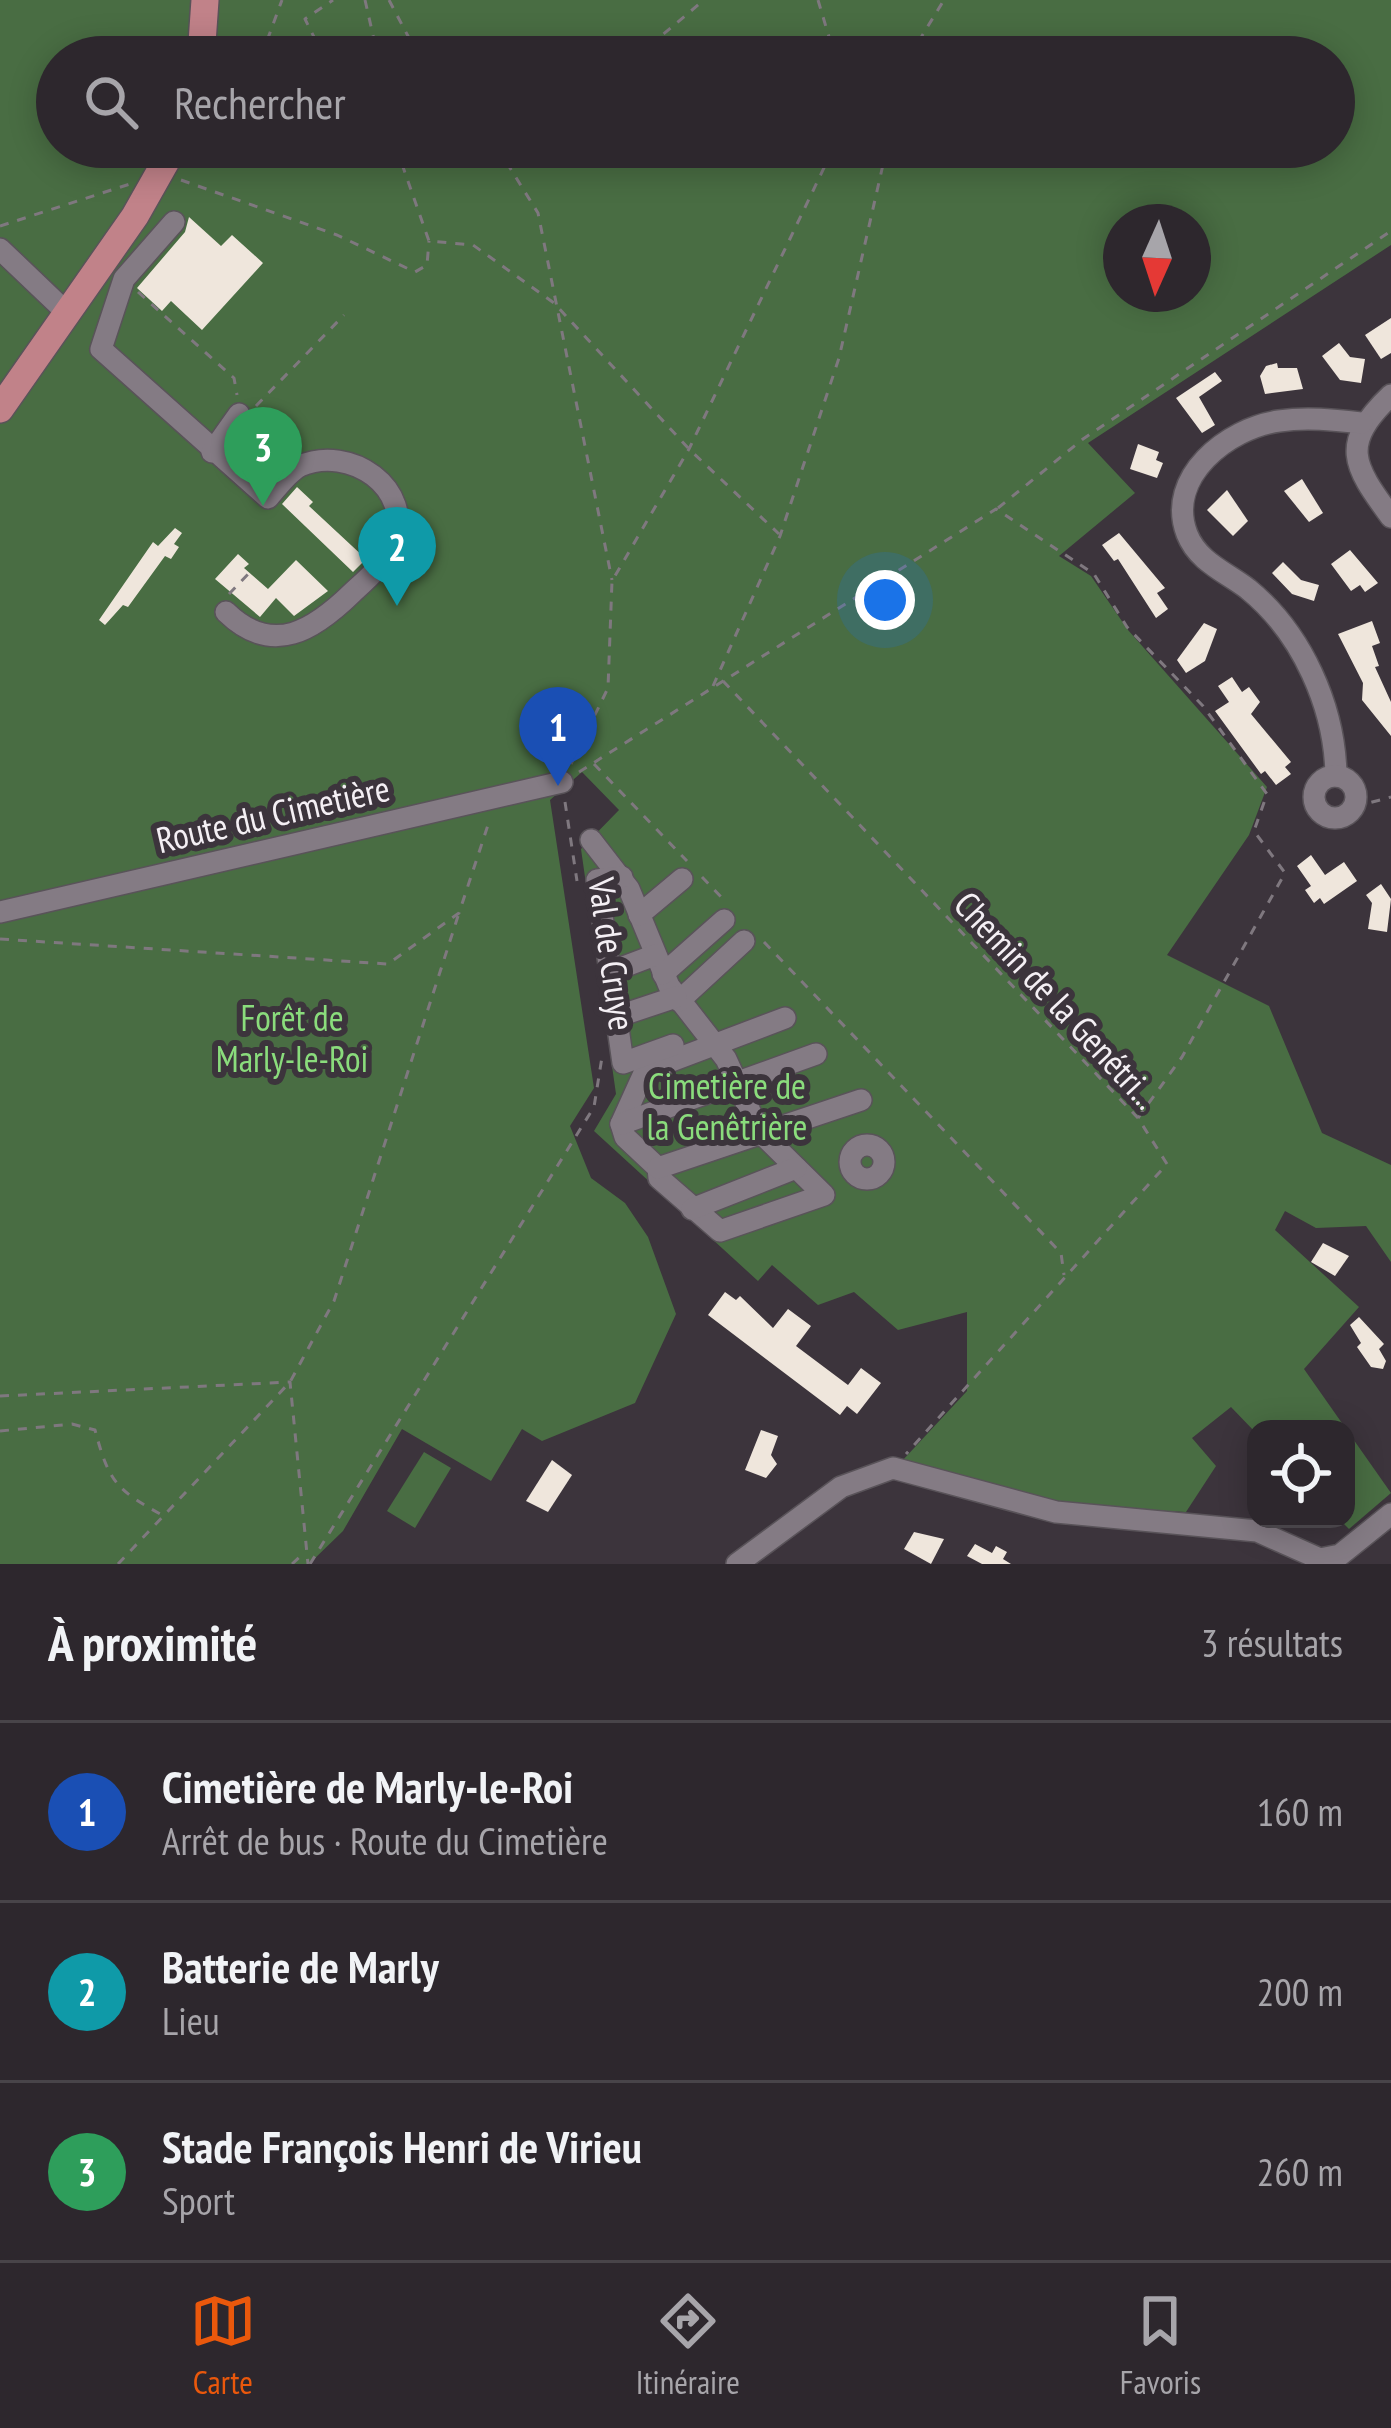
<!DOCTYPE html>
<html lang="fr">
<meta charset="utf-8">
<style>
:root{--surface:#2d272d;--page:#393339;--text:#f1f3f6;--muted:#a7a5aa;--line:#484449;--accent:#ea580c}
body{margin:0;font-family:"PT Sans Narrow",sans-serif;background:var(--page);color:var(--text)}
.controls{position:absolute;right:36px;bottom:36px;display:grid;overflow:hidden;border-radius:24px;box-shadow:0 6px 30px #0003}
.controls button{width:108px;height:108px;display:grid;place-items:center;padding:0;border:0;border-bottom:3px solid var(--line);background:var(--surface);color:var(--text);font:60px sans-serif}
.compass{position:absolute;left:1103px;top:204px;width:108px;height:108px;border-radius:50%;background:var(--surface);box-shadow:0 6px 30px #0003;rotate:183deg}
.you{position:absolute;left:885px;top:600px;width:42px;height:42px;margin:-30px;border:9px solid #fff;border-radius:50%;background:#1a73e8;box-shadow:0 0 0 18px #1a73e833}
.badge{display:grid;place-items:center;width:78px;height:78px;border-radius:50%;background:var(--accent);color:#fff;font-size:39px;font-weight:700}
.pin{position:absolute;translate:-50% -99px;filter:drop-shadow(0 3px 6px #0008)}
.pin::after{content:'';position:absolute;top:63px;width:42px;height:36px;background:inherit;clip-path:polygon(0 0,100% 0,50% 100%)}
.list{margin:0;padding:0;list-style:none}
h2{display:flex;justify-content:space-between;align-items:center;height:156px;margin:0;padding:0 48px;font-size:51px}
h2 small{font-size:39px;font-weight:400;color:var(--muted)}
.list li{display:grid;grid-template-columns:78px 1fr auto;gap:36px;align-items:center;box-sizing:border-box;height:180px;padding:0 48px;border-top:3px solid var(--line)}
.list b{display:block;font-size:45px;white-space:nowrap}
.list p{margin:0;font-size:39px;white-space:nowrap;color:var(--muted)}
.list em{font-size:39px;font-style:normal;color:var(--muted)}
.icon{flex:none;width:66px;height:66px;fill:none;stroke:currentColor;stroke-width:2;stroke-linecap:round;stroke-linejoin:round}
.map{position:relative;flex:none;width:1391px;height:1564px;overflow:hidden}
.search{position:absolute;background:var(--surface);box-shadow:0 6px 30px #0003;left:36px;right:36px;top:36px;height:132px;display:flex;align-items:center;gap:30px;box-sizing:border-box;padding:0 42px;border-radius:66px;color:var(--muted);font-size:45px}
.sheet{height:696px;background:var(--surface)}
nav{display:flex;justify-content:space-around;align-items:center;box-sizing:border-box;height:168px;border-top:3px solid var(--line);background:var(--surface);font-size:33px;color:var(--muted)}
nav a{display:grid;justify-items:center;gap:6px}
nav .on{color:var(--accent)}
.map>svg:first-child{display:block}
.green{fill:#496d43;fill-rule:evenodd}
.building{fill:#efe6dc}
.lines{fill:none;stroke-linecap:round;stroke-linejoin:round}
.minor-casing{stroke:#595359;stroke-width:24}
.major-casing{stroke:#595359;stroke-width:30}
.path{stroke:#7f787f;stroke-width:3;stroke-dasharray:9 9;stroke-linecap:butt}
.minor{stroke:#847b84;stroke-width:21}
.major{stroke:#c18289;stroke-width:27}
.labels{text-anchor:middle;stroke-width:12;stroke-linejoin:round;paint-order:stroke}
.street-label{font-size:36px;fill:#f4eff4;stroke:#3c343c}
.park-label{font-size:36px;fill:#8adc7c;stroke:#3c343c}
</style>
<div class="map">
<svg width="1391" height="1564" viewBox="0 0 1391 1564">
<rect width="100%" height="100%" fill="#3c343c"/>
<g class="green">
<path d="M0,0H1391V245L1088,443L1135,493L1059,556L1091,576L1128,630L1267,787L1249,835L1167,955L1269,1006L1322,1133L1391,1165V1262L1366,1226L1316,1228L1285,1211L1275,1230L1359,1307L1304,1369L1391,1493L1349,1529L1339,1519H1346V1429L1256,1433L1231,1407L1192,1438L1216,1466L1186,1512L1057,1505L902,1461L967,1391V1312L898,1330L854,1292L818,1305L772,1265L758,1281L594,1131L616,1094L581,849L619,810L582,772L550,800L594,1088L570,1126L591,1178L625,1203L648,1237L676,1314L635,1403L542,1441L522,1429L491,1481L402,1429L343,1531L309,1564H0ZM57,57H1334V147H57ZM1121,222H1193V294H1121Z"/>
<polygon points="424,1452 451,1468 415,1528 387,1511"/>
</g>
<g class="building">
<polygon points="189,217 221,246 232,235 263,263 202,330 171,301 162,311 137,288 185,232"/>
<polygon points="1391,318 1391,353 1381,359 1365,335"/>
<polygon points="1339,343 1350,357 1365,359 1361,383 1340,380 1322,356"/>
<polygon points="1277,363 1278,368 1297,368 1303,389 1265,394 1260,376 1266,366"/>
<polygon points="1215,372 1222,381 1199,397 1215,425 1202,433 1176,398"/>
<polygon points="256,425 258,437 265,435 267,452 240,446 249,426"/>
<polygon points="1138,444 1159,452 1156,460 1163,463 1157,478 1130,469"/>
<polygon points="1302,479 1323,513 1309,522 1284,491"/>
<polygon points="297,487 313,502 309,506 366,559 353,572 282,504"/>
<polygon points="1227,490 1248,521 1233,536 1207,510"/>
<polygon points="175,528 182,533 174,544 179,547 171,559 165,556 128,607 123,605 105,625 99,620 153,542 158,546"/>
<polygon points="1119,533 1165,588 1157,593 1168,609 1156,618 1118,559 1114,561 1102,545"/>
<polygon points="1350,550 1378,583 1365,592 1360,585 1351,591 1331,564"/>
<polygon points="238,554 249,564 244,568 268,589 296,560 328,591 294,616 276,598 260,617 215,579"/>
<polygon points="1283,562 1301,580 1319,585 1314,601 1292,594 1272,573"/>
<polygon points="1372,621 1380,643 1372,646 1379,666 1375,667 1391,702 1391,736 1362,700 1363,683 1338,634"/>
<polygon points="1204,623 1217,629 1205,661 1186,673 1177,660"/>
<polygon points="1232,677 1242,692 1249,687 1260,702 1251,714 1291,762 1285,767 1291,774 1276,785 1265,771 1261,774 1215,711 1229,702 1218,686"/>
<polygon points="1311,855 1325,875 1344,862 1357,881 1324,904 1320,898 1314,903 1305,890 1311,886 1297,866"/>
<polygon points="1381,884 1391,899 1387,932 1368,929 1372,903 1366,895"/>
<polygon points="1323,1243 1349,1256 1335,1276 1311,1262"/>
<polygon points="725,1292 736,1300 740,1296 773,1328 788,1309 811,1326 796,1346 848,1385 861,1368 881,1383 857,1414 847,1406 840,1415 708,1315"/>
<polygon points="1359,1317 1384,1344 1379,1349 1386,1361 1383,1369 1371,1367 1357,1347 1361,1343 1350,1325"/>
<polygon points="761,1430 778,1436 771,1455 777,1464 766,1478 745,1470"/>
<polygon points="552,1460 572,1475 548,1512 526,1501"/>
<polygon points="914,1532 944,1539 931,1564 904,1549"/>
<polygon points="975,1544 992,1553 996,1546 1007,1552 1003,1559 1011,1564 982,1564 967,1556"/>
</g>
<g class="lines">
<defs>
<g id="minor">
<path d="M174,222L124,279L101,349L268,498C277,488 288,472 300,466C349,444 416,488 393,544C385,564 367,579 352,593C315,629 273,658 226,612"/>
<polyline points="0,249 66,312"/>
<path d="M1391,395C1340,444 1352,464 1391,517"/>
<polyline points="212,452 239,414"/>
<path d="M1336,776C1335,707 1302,633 1248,589C1226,572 1198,562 1187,534C1165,477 1228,428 1279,421C1307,417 1334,420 1362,423"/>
<circle cx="1335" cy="797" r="21"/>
<polyline points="591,840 629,889 669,986 726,1059 759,1131 824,1195 720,1231 659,1178 658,1168 625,1137 621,1124 645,1071 785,1018"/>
<polyline points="622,877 597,880 623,1063 673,1045"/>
<polyline points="0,912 562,782"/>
<polyline points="639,915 682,879"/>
<polyline points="610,972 655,955"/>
<polyline points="663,974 724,920"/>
<polyline points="679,1001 744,941"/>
<polyline points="616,1017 676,997"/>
<polyline points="621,1124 816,1054"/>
<circle cx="867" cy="1162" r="17"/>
<polyline points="658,1168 861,1100"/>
<polyline points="692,1209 796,1168"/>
<polyline points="737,1564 841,1487 893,1468 1056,1512 1257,1531 1320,1559 1340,1555 1391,1514"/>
</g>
<g id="major">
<polyline points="201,57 205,0"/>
<polyline points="0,409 135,216 174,147"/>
</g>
</defs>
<use href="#minor" class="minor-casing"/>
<use href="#major" class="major-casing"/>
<g class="path">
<polyline points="365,0 378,57"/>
<polyline points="389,0 419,57"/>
<polyline points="818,0 835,57"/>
<polyline points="261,57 282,0"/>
<polyline points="324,57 305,19 333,0"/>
<polyline points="636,57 704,0"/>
<polyline points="909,57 944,0"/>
<polyline points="396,147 429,241 473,245 554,303 689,449 779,534"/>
<polyline points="497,147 538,213 612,580"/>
<polyline points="190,165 212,147"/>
<polyline points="181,180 337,235 415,272 427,265 429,241"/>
<polyline points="0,226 130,184"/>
<polyline points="138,292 234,378 237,395"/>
<polyline points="256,406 344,315"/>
<polyline points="998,508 1083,439 1391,231"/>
<polyline points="229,594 253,569"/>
<polyline points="723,681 1138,1118 1167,1164 906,1454"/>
<polyline points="713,686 780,536 839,358 887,147"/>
<polyline points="571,764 608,688 612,581 689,449 834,147"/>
<polyline points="594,764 687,861"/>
<polyline points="579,772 996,509 1094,574 1127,627 1203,706 1267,794 1254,831 1285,873 1182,1057 1138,1118"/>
<polyline points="565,802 577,881"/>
<polyline points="1354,807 1391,797"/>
<polyline points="702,877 724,900"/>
<polyline points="0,939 388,964 459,913 490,819"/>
<polyline points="764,942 1061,1253 1064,1275"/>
<polyline points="0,1396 290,1382 308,1564"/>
<path d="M0,1431L72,1424L95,1430C109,1482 116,1490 164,1516"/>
<polyline points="118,1564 290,1382 334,1301 459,913"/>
<polyline points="292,1564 304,1553"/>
<polyline points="310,1564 594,1107 602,1057"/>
</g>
<use href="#minor" class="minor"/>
<use href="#major" class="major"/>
</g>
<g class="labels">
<g class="street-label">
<text transform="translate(273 814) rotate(-13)" y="13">Route du Cimetière</text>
<text transform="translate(612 954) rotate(82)" y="13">Val de Cruye</text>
<text transform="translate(1057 1000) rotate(47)" y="13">Chemin de la Genétri...</text>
</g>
<g class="park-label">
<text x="292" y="1031">Forêt de<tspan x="292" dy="41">Marly-le-Roi</tspan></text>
<text x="727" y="1099">Cimetière de<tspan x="727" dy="41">la Genêtrière</tspan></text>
</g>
</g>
</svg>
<div class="controls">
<button><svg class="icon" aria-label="locate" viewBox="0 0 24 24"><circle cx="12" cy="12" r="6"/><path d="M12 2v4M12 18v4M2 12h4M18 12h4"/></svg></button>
</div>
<svg class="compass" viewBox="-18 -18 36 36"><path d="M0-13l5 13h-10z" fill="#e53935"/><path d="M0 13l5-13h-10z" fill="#a7a5aa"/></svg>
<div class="you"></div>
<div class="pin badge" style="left:558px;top:786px;background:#1a4fb4">1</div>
<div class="pin badge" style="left:397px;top:606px;background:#0f9aa8">2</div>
<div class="pin badge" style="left:263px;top:506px;background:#2e9e5b">3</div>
<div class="search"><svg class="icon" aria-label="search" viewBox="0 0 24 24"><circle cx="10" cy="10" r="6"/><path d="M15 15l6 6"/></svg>Rechercher</div>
</div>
<section class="sheet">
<h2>À proximité<small>3 résultats</small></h2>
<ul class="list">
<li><span class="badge" style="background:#1a4fb4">1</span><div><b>Cimetière de Marly-le-Roi</b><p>Arrêt de bus · Route du Cimetière</p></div><em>160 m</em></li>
<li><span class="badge" style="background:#0f9aa8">2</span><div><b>Batterie de Marly</b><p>Lieu</p></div><em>200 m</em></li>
<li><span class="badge" style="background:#2e9e5b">3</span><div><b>Stade François Henri de Virieu</b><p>Sport</p></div><em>260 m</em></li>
</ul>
</section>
<nav>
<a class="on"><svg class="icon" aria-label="map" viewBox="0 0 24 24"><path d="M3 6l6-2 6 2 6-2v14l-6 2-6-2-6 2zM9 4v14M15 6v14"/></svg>Carte</a>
<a><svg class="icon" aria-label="directions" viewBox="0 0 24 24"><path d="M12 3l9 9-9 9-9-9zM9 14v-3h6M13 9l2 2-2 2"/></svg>Itinéraire</a>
<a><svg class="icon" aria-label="saved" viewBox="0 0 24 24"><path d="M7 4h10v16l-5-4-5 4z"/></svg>Favoris</a>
</nav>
